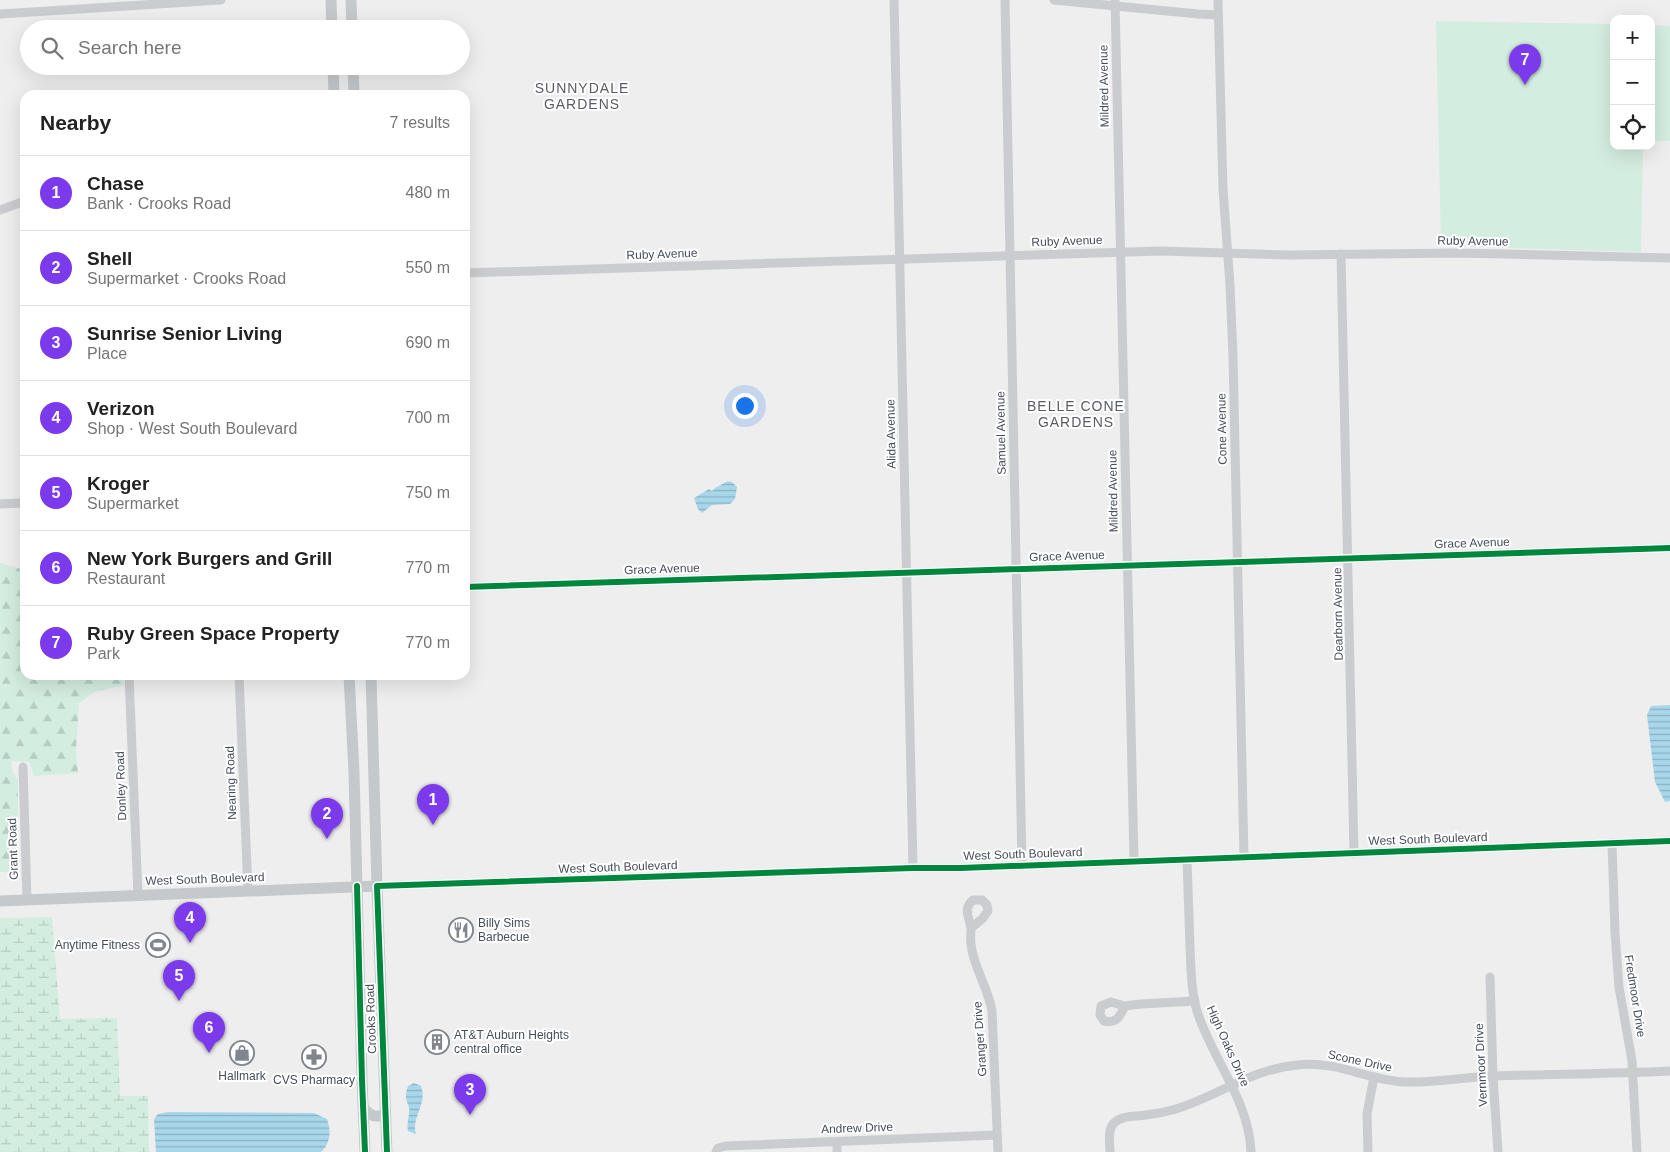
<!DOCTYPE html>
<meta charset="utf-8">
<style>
:root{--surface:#fff;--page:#f2f2f2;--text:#222;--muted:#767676;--line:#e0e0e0;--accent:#7c3aed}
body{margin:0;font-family:Helvetica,sans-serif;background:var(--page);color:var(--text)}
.controls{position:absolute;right:15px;top:15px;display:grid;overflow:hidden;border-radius:10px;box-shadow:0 5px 20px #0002}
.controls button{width:45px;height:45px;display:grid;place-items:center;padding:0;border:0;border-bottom:1px solid var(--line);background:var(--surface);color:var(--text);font:25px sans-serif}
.you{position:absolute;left:744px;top:405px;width:18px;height:18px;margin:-12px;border:4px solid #fff;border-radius:50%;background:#1a73e8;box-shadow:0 0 0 8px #1a73e833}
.badge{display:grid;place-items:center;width:32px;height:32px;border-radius:50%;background:var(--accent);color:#fff;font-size:16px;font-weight:700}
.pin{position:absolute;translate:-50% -41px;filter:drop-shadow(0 1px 2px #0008)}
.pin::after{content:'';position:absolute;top:26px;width:18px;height:15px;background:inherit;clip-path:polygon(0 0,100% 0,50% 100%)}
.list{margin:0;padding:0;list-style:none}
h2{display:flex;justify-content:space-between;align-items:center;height:65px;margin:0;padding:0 20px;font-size:21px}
h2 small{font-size:16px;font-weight:400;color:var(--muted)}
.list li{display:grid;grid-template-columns:32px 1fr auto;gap:15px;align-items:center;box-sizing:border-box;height:75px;padding:0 20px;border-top:1px solid var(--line)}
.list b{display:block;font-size:19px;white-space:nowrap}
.list p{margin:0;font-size:16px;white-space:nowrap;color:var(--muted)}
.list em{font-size:16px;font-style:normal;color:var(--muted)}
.icon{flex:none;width:28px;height:28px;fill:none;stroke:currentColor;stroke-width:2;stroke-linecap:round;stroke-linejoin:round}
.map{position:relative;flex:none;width:1670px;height:1152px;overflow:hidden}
.search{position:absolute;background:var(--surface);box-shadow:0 5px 20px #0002;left:20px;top:20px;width:450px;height:55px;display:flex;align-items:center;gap:12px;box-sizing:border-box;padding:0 18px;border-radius:28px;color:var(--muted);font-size:19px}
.panel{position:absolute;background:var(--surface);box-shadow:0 5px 20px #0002;left:20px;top:90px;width:450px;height:590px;border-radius:15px}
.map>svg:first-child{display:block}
.forest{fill:url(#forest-firs)}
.wetland{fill:url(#wetland-marsh)}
.park{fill:#d3ede0}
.water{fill:url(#water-rules)}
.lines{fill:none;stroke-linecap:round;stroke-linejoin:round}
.minor{stroke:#cacccf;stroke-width:9}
.major{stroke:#c5c9cc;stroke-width:11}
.cycleway-casing{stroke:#fff;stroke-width:9}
.cycleway{stroke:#00873e;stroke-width:6}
.labels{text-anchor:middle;stroke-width:4;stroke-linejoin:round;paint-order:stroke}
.street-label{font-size:12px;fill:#464e5a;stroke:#fff}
.poi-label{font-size:12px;fill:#464e5a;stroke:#fff;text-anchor:start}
.neighbourhood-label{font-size:14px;letter-spacing:1px;fill:#5a5d62;stroke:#fff}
</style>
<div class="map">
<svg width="1670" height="1152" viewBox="0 0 1670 1152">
<defs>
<pattern id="forest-firs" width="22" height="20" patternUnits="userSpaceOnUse" patternTransform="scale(1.25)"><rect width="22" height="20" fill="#d3ede0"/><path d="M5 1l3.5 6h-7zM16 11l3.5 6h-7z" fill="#b6cdc2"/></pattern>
<pattern id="wetland-marsh" width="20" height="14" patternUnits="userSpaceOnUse" patternTransform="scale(1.25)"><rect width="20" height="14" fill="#d3ede0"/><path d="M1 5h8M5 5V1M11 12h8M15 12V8" fill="none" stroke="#b6cdc2"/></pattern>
<pattern id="water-rules" width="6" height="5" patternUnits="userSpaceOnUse" patternTransform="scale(1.25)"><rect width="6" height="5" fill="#a8d6ea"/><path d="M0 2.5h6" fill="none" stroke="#8bb0c1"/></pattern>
</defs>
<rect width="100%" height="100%" fill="#efeeee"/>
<polygon class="forest" points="0,563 25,570 25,675 123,675 124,685 95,692 79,703 76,750 78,773 34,776 29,762 11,761 13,772 18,780 18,865 8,872 0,872"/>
<polygon class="wetland" points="52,917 60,1019 117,1018 120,1096 148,1096 149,1152 0,1152 0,918"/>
<g class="park">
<polygon points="1436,21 1614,24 1614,146 1643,146 1641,252 1441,246"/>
<polygon points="1651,25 1670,26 1670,141 1651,141"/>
</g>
<g class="water">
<polygon points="728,481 732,482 737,487 735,499 730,504 712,505 702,513 698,509 694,498 709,489 712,491 715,488"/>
<polygon points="1670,705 1670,801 1665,802 1655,782 1647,715 1651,706"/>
<path d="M414,1083L421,1086C428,1104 411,1117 416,1134L408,1131C407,1124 408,1120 409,1114C411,1102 402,1102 408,1086Z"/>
<path d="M168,1112L314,1113L327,1119C331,1130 331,1143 321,1152H156L154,1119L158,1114Z"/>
</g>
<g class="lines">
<g class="minor">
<polyline points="894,0 913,868"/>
<polyline points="1005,0 1022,865"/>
<polyline points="1054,0 1198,14 1218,15"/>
<polyline points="1115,0 1134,861"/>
<polyline points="1218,0 1223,189 1230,285 1233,356 1244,858"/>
<polyline points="0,14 221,0"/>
<polyline points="0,210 25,201"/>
<polyline points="1341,254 1354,854"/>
<polyline points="465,273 1161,251 1288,255 1458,253 1670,258"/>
<polyline points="0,504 20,503 25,504"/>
<polyline points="465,587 1670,548"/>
<polyline points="129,675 138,895"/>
<polyline points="239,675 248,891"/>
<polyline points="23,767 27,900"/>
<polyline points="1612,843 1615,933 1619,987 1632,1061 1637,1152"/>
<path d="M1187,860C1188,889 1189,918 1190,947C1191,968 1191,990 1197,1011C1212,1059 1249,1100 1251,1152"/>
<polyline points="377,886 913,868 961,868 1670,841"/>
<path d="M971,928L982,919L988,911L987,905L982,900H973C962,909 970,918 971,929C971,934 970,939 971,944C973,967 988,987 992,1011L998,1152"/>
<polyline points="1490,977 1493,1076 1498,1152"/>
<path d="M1125,1006C1120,1016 1117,1024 1104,1021L1100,1015L1101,1006L1111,1002L1125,1006L1141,1004L1195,1001"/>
<polyline points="837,1142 837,1152"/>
<polyline points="716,1152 718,1148 726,1146 997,1135"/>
<path d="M1110,1152C1110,1143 1107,1130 1114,1123C1122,1115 1136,1117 1146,1115C1156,1114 1166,1112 1176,1109C1218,1096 1252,1069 1297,1065C1336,1060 1367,1080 1405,1082C1435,1083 1465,1077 1495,1076C1554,1074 1612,1074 1670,1071"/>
<polyline points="1368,1152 1367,1114 1374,1077"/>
</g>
<g class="major">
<polyline points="331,0 332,29"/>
<polyline points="351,0 352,29"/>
<polyline points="333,66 334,95"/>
<polyline points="353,66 354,95"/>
<polyline points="349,675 354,772 362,1080 365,1152"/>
<polyline points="371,675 377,886 387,1152"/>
<polyline points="0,901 377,886"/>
<path d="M363,1107C369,1115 376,1119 385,1114"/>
</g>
<defs>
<g id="cycleway">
<polyline points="465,587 1670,548"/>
<polyline points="357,886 362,1080 365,1152"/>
<polyline points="387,1152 377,886 913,868 961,868 1670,841"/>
</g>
</defs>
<use href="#cycleway" class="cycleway-casing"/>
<use href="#cycleway" class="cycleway"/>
</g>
<defs>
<symbol id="restaurant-ring" viewBox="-11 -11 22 22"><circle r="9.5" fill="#fff" stroke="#81868e" stroke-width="1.5"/><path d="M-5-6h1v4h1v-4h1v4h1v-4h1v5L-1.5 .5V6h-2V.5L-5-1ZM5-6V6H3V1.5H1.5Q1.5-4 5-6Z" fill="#81868e"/></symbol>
<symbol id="stadium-ring" viewBox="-11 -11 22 22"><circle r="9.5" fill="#fff" stroke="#81868e" stroke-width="1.5"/><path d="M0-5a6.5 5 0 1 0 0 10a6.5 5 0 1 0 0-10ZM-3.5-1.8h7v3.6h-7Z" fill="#81868e"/></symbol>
<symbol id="building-ring" viewBox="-11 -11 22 22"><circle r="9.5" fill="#fff" stroke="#81868e" stroke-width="1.5"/><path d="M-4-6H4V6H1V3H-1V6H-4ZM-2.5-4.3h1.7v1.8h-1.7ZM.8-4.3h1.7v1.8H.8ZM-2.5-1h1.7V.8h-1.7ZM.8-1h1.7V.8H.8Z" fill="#81868e"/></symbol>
<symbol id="shop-ring" viewBox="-11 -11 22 22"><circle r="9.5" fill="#fff" stroke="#81868e" stroke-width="1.5"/><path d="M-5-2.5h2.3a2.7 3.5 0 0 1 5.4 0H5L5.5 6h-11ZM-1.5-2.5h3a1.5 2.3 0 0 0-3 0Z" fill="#81868e"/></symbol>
<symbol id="pharmacy-ring" viewBox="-11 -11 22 22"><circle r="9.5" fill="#fff" stroke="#81868e" stroke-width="1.5"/><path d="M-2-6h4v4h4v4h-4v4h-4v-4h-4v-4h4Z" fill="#81868e"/></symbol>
</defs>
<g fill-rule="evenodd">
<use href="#restaurant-ring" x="447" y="916" width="28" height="28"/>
<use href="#stadium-ring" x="144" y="931" width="28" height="28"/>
<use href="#building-ring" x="423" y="1028" width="28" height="28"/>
<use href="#shop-ring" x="228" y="1039" width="28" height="28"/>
<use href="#pharmacy-ring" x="300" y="1043" width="28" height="28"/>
</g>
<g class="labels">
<g class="street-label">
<text transform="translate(1104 86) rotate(-91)" y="4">Mildred Avenue</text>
<text transform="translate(1067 241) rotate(-2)" y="4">Ruby Avenue</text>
<text transform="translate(1473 241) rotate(1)" y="4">Ruby Avenue</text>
<text transform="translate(662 254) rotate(-2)" y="4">Ruby Avenue</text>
<text transform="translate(1222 429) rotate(-91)" y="4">Cone Avenue</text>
<text transform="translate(1001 433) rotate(-91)" y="4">Samuel Avenue</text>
<text transform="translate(891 434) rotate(-91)" y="4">Alida Avenue</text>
<text transform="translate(1113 491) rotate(-91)" y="4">Mildred Avenue</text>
<text transform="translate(1472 543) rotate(-2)" y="4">Grace Avenue</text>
<text transform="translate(1067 556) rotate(-2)" y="4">Grace Avenue</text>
<text transform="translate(662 569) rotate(-2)" y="4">Grace Avenue</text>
<text transform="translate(1338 614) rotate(-91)" y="4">Dearborn Avenue</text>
<text transform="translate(231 783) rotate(-92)" y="4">Nearing Road</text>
<text transform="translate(121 786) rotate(-92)" y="4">Donley Road</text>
<text transform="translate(1428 839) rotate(-2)" y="4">West South Boulevard</text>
<text transform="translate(13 849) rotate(-92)" y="4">Grant Road</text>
<text transform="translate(1023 854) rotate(-2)" y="4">West South Boulevard</text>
<text transform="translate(618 867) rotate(-2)" y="4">West South Boulevard</text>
<text transform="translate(205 879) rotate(-2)" y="4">West South Boulevard</text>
<text transform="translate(1635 996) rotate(81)" y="4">Fredmoor Drive</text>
<text transform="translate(371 1019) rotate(-92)" y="4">Crooks Road</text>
<text transform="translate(980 1039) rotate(-94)" y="4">Granger Drive</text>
<text transform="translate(1228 1046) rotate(66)" y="4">High Oaks Drive</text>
<text transform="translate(1360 1061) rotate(12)" y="4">Scone Drive</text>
<text transform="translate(1481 1065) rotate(-93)" y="4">Vernmoor Drive</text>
<text transform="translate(857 1128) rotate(-2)" y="4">Andrew Drive</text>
</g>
<g class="poi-label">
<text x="478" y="927">Billy Sims<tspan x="478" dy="14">Barbecue</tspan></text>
<text x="140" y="949" text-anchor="end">Anytime Fitness</text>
<text x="454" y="1039">AT&amp;T Auburn Heights<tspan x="454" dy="14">central office</tspan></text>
<text x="242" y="1080" text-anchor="middle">Hallmark</text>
<text x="314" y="1084" text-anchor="middle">CVS Pharmacy</text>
</g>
<g class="neighbourhood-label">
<text x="582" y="93">SUNNYDALE<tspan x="582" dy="16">GARDENS</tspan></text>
<text x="1076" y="411">BELLE CONE<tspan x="1076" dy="16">GARDENS</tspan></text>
</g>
</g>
</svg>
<div class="controls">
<button>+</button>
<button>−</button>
<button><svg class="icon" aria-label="locate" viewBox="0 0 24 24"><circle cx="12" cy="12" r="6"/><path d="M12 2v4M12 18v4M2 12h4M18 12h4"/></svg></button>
</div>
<div class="you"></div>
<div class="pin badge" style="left:433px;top:825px">1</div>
<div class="pin badge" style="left:327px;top:839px">2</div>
<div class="pin badge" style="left:470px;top:1115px">3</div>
<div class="pin badge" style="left:190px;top:943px">4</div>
<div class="pin badge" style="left:179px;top:1001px">5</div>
<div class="pin badge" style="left:209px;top:1053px">6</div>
<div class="pin badge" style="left:1525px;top:85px">7</div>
<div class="search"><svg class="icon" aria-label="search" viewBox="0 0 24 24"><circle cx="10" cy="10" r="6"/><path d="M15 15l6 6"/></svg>Search here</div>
<section class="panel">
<h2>Nearby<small>7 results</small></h2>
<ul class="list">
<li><span class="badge">1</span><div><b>Chase</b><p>Bank · Crooks Road</p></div><em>480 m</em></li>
<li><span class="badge">2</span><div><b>Shell</b><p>Supermarket · Crooks Road</p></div><em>550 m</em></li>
<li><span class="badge">3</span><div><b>Sunrise Senior Living</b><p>Place</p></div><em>690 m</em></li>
<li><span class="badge">4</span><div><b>Verizon</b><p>Shop · West South Boulevard</p></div><em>700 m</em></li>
<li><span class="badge">5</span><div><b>Kroger</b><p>Supermarket</p></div><em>750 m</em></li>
<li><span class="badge">6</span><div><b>New York Burgers and Grill</b><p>Restaurant</p></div><em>770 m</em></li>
<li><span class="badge">7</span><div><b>Ruby Green Space Property</b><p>Park</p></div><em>770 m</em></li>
</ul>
</section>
</div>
